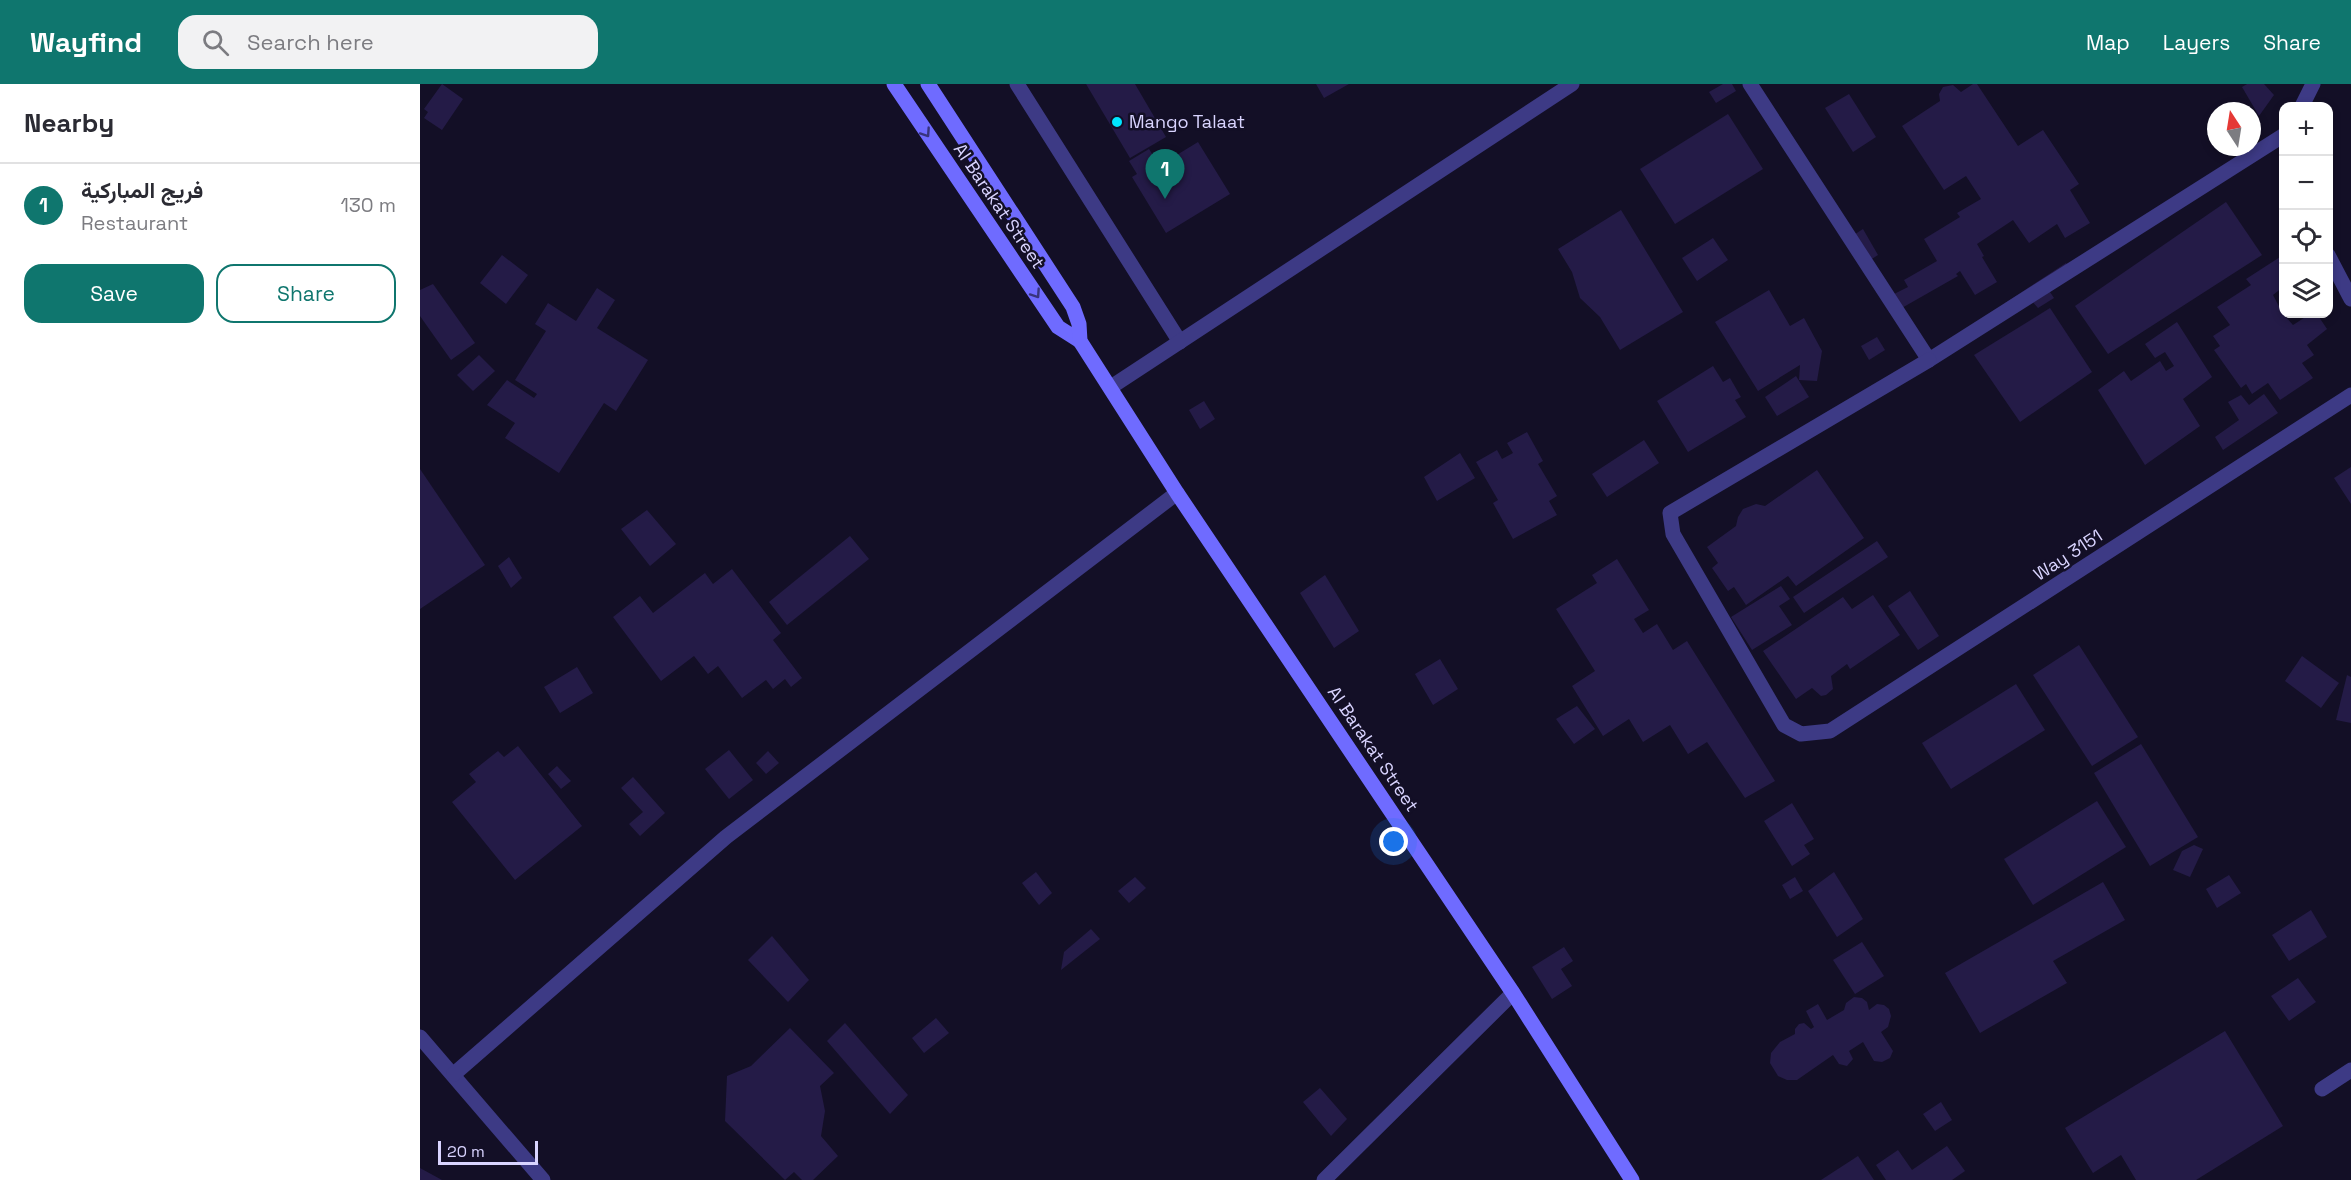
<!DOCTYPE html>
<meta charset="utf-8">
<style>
:root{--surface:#fff;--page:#f2f2f3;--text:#2b2b33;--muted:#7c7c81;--line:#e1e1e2;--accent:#0f766e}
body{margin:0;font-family:"Space Grotesk",Vazirmatn,sans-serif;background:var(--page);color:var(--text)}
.controls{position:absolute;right:18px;top:18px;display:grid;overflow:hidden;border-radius:12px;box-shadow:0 3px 9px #0003}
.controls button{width:54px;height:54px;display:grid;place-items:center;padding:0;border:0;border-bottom:2px solid var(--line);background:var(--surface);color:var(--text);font:30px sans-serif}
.compass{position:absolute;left:1787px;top:18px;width:54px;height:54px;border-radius:50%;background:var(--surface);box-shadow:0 3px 9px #0003;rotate:348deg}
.scale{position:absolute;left:18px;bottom:15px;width:100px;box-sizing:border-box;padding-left:6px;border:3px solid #d9d4ff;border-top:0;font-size:16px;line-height:21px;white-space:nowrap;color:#d9d4ff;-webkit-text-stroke:4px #130f26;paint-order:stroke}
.you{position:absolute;left:974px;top:758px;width:21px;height:21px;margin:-15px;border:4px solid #fff;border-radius:50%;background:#1a73e8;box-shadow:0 0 0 9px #1a73e833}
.badge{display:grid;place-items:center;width:39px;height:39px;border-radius:50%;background:var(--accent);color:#fff;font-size:20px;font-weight:700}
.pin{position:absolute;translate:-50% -50px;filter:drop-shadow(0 2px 3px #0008)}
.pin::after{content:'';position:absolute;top:32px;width:21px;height:18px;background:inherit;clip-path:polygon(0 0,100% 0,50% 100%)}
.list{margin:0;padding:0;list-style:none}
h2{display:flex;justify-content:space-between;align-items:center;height:78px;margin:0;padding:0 24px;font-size:26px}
h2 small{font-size:20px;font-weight:400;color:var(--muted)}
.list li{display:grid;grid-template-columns:39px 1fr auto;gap:18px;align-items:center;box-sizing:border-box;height:84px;padding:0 24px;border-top:2px solid var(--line)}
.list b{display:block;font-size:22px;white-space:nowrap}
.list p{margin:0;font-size:20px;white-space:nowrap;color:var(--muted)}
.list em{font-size:20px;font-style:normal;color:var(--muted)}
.actions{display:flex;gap:12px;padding:18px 24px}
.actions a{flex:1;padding:14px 0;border:2px solid var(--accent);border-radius:18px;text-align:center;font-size:21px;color:var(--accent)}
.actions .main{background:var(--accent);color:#fff}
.icon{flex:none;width:33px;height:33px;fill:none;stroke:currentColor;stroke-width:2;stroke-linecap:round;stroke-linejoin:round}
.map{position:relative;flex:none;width:1931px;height:1096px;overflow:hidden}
header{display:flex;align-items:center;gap:36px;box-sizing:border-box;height:84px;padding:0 30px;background:var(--accent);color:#fff}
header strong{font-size:28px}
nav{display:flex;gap:33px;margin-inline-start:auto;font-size:21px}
.search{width:420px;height:54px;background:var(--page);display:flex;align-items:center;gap:15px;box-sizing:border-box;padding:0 21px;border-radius:18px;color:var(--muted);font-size:22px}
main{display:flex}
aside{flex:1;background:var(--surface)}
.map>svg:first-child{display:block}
.building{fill:#241b47}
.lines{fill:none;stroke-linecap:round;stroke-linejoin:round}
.lane{stroke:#3d3a85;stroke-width:15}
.street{stroke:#3d3a85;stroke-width:15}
.secondary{stroke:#6f6bff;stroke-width:15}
.oneway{stroke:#38347d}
.poi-dot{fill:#00e5ff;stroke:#130f26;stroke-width:2}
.labels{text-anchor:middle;stroke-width:5;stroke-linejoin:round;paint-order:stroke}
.poi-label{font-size:18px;fill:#d9d4ff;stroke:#130f26;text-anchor:start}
.street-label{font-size:18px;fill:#d9d4ff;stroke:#130f26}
</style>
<header>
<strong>Wayfind</strong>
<div class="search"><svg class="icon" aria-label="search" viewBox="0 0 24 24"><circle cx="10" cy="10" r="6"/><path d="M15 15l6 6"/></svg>Search here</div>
<nav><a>Map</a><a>Layers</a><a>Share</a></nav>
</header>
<main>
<aside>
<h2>Nearby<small></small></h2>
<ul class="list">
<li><span class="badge">1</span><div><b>فريج المباركية</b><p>Restaurant</p></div><em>130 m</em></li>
</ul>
<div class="actions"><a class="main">Save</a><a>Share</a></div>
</aside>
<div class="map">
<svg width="1931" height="1096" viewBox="0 0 1931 1096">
<rect width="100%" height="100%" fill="#130f26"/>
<g class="building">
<polygon points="22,0 43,15 22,46 4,34 8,28 4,25"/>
<polygon points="666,0 715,0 746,53 710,74"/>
<polygon points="896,0 929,0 904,14"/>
<polygon points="1303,0 1312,0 1316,7 1296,19 1289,8"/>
<polygon points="1553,0 1557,0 1598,62 1623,46 1659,100 1650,106 1670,139 1645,154 1637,140 1609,159 1593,136 1557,160 1564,172 1562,173 1577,198 1555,211 1540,187 1536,190 1538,192 1473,229 1464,215 1488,203 1484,196 1517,177 1504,155 1540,133 1537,129 1561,115 1546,92 1524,106 1482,42 1520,17 1519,10 1523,3 1533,1 1541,8"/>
<polygon points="1827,0 1844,0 1854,11 1839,32 1822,3"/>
<polygon points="1429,10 1456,53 1433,68 1405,24"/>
<polygon points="1308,30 1343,85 1255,140 1220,85"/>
<polygon points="778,58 810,110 746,149 712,93 717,90 709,77 729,65 736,76 744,71 747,77"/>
<polygon points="1806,118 1842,171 1688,270 1655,222"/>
<polygon points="1201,126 1263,228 1200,266 1180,233 1160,214 1152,188 1138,165"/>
<polygon points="1443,145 1458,171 1444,180 1429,154"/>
<polygon points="1293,154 1308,176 1277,197 1262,174"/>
<polygon points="82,171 108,191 86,220 60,199"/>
<polygon points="1860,173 1863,177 1863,203 1853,211 1863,230 1873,241 1890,230 1897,230 1907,245 1887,261 1894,271 1882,279 1893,294 1860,316 1848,299 1832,310 1826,300 1821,304 1794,266 1800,262 1793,252 1810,241 1797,223 1831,201 1826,195"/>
<polygon points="1646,179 1654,190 1628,205 1634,214 1618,224 1610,215 1585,219"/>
<polygon points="13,200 55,259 31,276 0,232 0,206"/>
<polygon points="177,204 195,216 177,244 228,276 196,327 184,319 139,389 85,354 95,339 67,321 87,296 114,314 117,310 95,296 126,247 115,240 128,219 156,237"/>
<polygon points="1349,206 1370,242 1384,234 1402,267 1397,297 1379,296 1380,281 1338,307 1295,238"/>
<polygon points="1630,224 1672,288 1600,338 1554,271"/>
<polygon points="1757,238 1792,293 1763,315 1780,342 1725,381 1678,306 1704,287 1711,297 1740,277 1746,287 1754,282 1745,268 1735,274 1725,260"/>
<polygon points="1457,253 1465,266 1449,276 1441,262"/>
<polygon points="59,271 75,287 53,307 37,291"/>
<polygon points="1293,282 1303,298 1310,294 1321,313 1315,316 1326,333 1268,368 1237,317"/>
<polygon points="1376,292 1389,313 1357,332 1345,313"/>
<polygon points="1844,310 1858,329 1803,366 1795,353 1819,336 1808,318 1821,311 1829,321"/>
<polygon points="784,317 795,335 780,345 769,326"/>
<polygon points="1107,348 1123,377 1118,380 1137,412 1129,417 1137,431 1093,455 1073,419 1078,416 1056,378 1077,366 1082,375 1093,369 1087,359"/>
<polygon points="1224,356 1239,379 1187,413 1172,390"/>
<polygon points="1040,369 1055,394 1017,417 1004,393"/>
<polygon points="1931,383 1931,420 1914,394"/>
<polygon points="0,385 65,481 0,525"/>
<polygon points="1397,386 1444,454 1376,502 1368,492 1326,521 1314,503 1308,507 1292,484 1298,479 1287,463 1316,442 1318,433 1323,425 1336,420 1345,422"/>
<polygon points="227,426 256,460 230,482 201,445"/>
<polygon points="430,452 449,475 367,541 349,518"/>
<polygon points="1457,457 1468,473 1384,529 1373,513"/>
<polygon points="89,473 102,494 91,504 78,482"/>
<polygon points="1197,475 1229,526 1214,535 1223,549 1237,540 1253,566 1267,557 1355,697 1325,714 1287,658 1268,670 1250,641 1223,658 1209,635 1183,652 1152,602 1175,587 1136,525 1177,499 1172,491"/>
<polygon points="312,485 361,549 353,556 382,594 371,603 365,595 353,605 346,596 322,614 298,582 288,590 274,572 241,597 193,533 220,512 233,529 285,489 293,500"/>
<polygon points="905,491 939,547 914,564 880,509"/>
<polygon points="1361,502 1370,515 1359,522 1372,541 1332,566 1311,533"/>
<polygon points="1490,507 1519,552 1498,566 1468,522"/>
<polygon points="1453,511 1480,551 1430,585 1427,580 1411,592 1413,605 1406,611 1401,612 1392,604 1376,615 1343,567 1423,513 1432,525"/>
<polygon points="1659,561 1718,653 1672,682 1613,591"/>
<polygon points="1882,572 1919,599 1901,624 1865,597"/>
<polygon points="1020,575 1038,605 1013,621 995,590"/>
<polygon points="157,583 173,609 140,629 124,603"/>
<polygon points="1927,591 1931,593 1931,639 1916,636"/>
<polygon points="1596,600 1625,646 1531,705 1502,659"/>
<polygon points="1157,622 1175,645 1154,660 1136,635"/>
<polygon points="1721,660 1778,753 1730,782 1674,689"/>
<polygon points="98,662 162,742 95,796 32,718 56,698 49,690 78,667 84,673"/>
<polygon points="309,666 333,696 309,715 285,685"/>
<polygon points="348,667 359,679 346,690 336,679"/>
<polygon points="137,682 151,697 141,705 128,690"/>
<polygon points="213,693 245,729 220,752 209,740 223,728 201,704"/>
<polygon points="1677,717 1706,763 1613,821 1584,775"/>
<polygon points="1372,719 1394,755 1384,761 1390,770 1372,782 1344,737"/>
<polygon points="1774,761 1783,765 1770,793 1753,786 1762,767"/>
<polygon points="616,788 632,809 619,821 602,799"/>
<polygon points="1414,788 1443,835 1417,853 1388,807"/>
<polygon points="1809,791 1821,809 1797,824 1786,805"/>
<polygon points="715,793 726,804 709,819 698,807"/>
<polygon points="1375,793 1383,807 1370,815 1362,801"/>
<polygon points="1683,798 1705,836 1633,877 1647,899 1560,949 1525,889"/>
<polygon points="1891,826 1907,853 1869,877 1852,851"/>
<polygon points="671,845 680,855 641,886 644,868"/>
<polygon points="352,852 389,896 368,918 328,876"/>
<polygon points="1442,858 1464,892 1435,910 1413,876"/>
<polygon points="1144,863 1153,877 1141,885 1152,902 1132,915 1112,883"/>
<polygon points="1878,894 1896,918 1869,937 1851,912"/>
<polygon points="1434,913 1442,914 1447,918 1449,926 1457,920 1464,921 1469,925 1471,932 1468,943 1461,948 1473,967 1470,974 1462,978 1454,977 1443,958 1429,967 1433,975 1427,982 1419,980 1413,971 1377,996 1367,996 1358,992 1350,979 1351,969 1360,958 1375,950 1375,945 1379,940 1384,939 1391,945 1394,943 1386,927 1398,920 1407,936 1424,926 1426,919"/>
<polygon points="516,934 529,949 504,969 492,954"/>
<polygon points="425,939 488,1011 470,1030 407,957"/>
<polygon points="370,944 414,989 400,1002 405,1027 401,1052 418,1072 393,1096 382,1096 374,1088 365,1096 305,1037 307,992 331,982"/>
<polygon points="1805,947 1863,1042 1776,1096 1716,1096 1701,1071 1673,1089 1645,1044"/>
<polygon points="900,1004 927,1035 911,1052 883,1018"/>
<polygon points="1521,1018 1532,1036 1515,1047 1503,1030"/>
<polygon points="1527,1062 1545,1087 1532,1096 1466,1096 1456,1081 1478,1066 1492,1086"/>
<polygon points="1438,1072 1454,1096 1401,1096"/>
<polygon points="0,1084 22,1096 0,1096"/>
</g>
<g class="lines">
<g class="lane">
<polyline points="597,0 760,258"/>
<polyline points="1330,0 1509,276 1864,51"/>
</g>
<g class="street">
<polyline points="1882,22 1893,0"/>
<polyline points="1908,171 1931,215"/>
<polyline points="1509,276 1250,429 1253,450 1364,641 1381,650 1410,647 1931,311"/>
<polyline points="691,303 1152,0"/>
<polyline points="0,953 123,1096"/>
<polyline points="34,990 306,753 757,409"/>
<polyline points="1902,1005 1931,986"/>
<polyline points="904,1096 1093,909"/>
</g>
<g class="secondary">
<polyline points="474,0 638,243 660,257"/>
<polyline points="508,0 653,223 659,240 660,257 757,409 1093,909 1212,1096"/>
</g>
</g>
<defs><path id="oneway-chevron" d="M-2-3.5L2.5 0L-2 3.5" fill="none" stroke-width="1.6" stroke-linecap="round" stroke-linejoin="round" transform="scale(1.5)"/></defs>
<g class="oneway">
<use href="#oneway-chevron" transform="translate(506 49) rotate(56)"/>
<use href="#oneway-chevron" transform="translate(616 210) rotate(56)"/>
</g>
<circle class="poi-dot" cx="697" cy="38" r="6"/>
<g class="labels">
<g class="poi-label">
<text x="709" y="44">Mango Talaat</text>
</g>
<g class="street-label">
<text transform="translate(579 122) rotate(56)" y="6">Al Barakat Street</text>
<text transform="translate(1648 471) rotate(-33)" y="6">Way 3151</text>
<text transform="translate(953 665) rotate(56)" y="6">Al Barakat Street</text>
</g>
</g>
</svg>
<div class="controls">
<button>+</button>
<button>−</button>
<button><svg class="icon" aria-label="locate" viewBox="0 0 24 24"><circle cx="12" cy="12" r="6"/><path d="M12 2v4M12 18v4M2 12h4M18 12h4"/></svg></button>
<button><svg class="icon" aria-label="layers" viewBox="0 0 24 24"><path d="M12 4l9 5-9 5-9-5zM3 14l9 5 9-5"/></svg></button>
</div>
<svg class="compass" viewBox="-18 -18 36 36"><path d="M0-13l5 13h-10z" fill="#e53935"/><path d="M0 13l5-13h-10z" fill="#7c7c81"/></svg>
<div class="scale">20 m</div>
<div class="you"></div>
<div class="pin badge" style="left:745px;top:115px">1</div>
</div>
</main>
